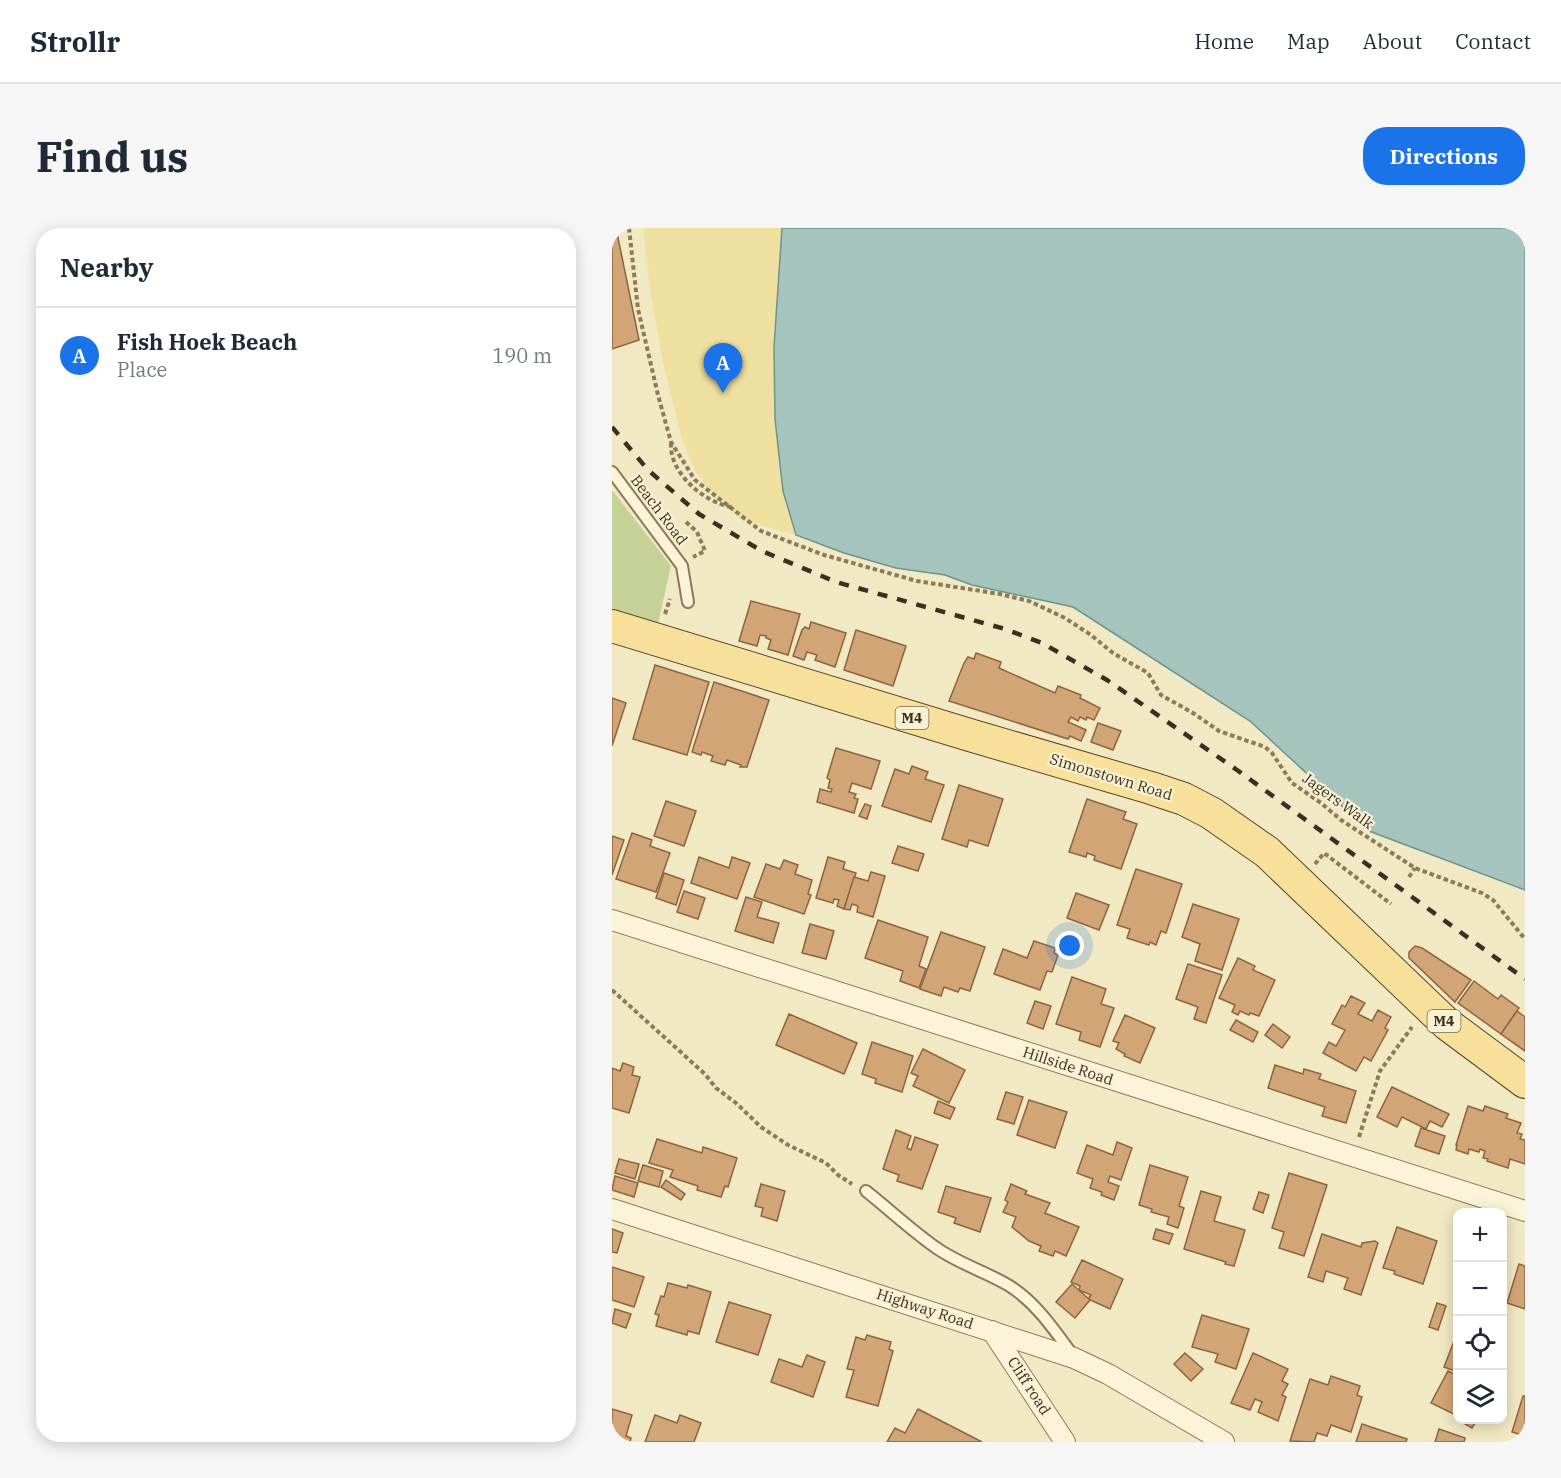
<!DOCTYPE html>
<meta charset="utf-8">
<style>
:root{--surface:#fff;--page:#f6f6f7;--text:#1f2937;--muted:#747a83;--line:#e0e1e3;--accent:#1a73e8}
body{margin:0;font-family:"IBM Plex Serif",serif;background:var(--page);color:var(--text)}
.controls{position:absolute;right:18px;bottom:18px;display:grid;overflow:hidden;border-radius:12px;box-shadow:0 3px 15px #0003}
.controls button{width:54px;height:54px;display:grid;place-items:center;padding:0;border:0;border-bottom:2px solid var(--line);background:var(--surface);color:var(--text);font:30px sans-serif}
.you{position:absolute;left:458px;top:718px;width:21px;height:21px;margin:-15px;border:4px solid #fff;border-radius:50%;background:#1a73e8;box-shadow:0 0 0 9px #1a73e833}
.badge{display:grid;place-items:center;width:39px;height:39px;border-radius:50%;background:var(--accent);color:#fff;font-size:20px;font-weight:700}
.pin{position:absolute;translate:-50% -50px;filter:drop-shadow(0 2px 3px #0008)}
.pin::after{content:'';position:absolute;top:32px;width:21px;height:18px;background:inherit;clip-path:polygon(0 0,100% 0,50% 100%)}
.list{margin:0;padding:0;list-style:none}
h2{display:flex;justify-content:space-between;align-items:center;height:78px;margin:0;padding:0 24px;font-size:26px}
h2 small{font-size:20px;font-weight:400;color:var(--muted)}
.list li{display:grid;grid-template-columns:39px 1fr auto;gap:18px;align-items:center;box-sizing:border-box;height:96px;padding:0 24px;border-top:2px solid var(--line)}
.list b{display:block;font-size:22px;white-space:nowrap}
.list p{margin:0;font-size:20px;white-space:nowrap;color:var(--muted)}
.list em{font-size:20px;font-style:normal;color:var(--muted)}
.icon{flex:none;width:33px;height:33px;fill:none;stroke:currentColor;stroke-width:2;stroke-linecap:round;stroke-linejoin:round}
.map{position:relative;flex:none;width:913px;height:1214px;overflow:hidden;border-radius:24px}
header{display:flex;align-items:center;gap:36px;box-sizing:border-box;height:84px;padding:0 30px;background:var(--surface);border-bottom:2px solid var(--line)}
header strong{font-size:28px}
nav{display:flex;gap:33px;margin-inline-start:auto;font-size:21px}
.intro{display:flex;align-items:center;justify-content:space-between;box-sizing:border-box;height:144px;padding:0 36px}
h1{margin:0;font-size:42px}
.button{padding:15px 27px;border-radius:24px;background:var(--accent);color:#fff;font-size:21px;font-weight:700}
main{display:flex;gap:36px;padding:0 36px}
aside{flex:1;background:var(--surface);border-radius:24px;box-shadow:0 3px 15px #0003}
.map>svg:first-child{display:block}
.green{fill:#c5d197}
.sand{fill:#efe09f}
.water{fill:#a6c4be;stroke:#6c948d;stroke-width:1.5}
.building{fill:#d2a577;stroke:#8f643d;stroke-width:1.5}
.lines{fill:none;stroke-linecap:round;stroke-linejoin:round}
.lane-casing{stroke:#8e7959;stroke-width:14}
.street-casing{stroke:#8e7959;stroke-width:22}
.primary-casing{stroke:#5b462d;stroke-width:34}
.path{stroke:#8e7959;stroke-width:4;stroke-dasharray:4.5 3;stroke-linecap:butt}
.lane{stroke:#fbf4d8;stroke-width:10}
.street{stroke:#fbf4d8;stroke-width:20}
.primary{stroke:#f7e19a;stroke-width:32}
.rail{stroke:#3d2f1e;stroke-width:4.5;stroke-dasharray:10 10;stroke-linecap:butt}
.labels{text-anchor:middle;stroke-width:4.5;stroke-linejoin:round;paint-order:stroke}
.shield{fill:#f8f1d4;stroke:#756955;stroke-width:1.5}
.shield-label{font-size:14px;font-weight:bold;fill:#3d2f1e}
.street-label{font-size:15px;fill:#3d2f1e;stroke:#f8f1d4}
</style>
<header>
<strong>Strollr</strong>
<nav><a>Home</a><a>Map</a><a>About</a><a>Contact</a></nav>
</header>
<div class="intro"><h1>Find us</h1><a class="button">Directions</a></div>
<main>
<aside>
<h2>Nearby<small></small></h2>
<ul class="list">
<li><span class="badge">A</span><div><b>Fish Hoek Beach</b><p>Place</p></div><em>190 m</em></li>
</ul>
</aside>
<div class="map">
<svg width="913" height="1214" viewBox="0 0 913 1214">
<rect width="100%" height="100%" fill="#f1e8c4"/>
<polygon class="green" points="0,262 59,338 46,396 0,381"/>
<polygon class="sand" points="31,0 170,0 162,119 163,191 171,263 184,307 130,292 104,270 84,244 70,211 52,139 39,67"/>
<polygon class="water" points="170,0 913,0 913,662 757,603 638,493 461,379 360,357 333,347 284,340 232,325 184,307 171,263 163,191 162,119"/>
<g class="building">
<polygon points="0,0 4,0 27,112 0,121"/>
<polygon points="139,373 188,386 176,427 156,421 159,412 154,410 154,408 148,407 145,418 127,413"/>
<polygon points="199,394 234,405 223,439 203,432 205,427 195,424 192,432 181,428 190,402 193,399 197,401"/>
<polygon points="244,402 294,418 281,458 232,442"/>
<polygon points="364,425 389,434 387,440 443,465 446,458 469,467 468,470 488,480 482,492 475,489 474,492 468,489 466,493 459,489 456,494 474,502 469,513 458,508 456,511 337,473 352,435 356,429 362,431"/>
<polygon points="43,437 97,454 75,527 21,511"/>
<polygon points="102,454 157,472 135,539 128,539 129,537 115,532 113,537 99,533 101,528 90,524 89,527 80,524"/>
<polygon points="0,470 14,475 0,518"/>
<polygon points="486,495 509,503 501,522 479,514"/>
<polygon points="224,520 268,533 259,561 240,555 237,564 244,566 242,570 246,571 242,585 205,574 208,561 219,564 220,561 216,560 218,552 215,550"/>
<polygon points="300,538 316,544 313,551 332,557 319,594 270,578 283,541 297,546"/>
<polygon points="347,557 391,571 376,618 357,612 355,619 330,611"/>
<polygon points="475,571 514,584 511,591 525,596 509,641 482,632 483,628 475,625 474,629 457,624"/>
<polygon points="54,573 84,583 72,618 42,608"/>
<polygon points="253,576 259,578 255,591 247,588"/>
<polygon points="20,605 40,612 38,618 58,625 44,664 4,651"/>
<polygon points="0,608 12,612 0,647"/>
<polygon points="286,618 312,626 306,643 280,635"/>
<polygon points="87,629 117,640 120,629 138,635 125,671 79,655"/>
<polygon points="216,629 233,634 231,641 244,645 232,681 225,678 227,672 222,671 221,675 204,670"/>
<polygon points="172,632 186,637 183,646 200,652 196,666 199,667 192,686 142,669 154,636 168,641"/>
<polygon points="524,641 570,656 554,705 549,703 544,717 538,714 537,717 515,710 518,701 505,697"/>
<polygon points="259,644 273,648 261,689 245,684 246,678 240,676 238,682 232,681 242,649 256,653"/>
<polygon points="52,645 72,652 64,677 44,670"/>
<polygon points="72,663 93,670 86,691 65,684"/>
<polygon points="464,665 497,677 487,702 455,690"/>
<polygon points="134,669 150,674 145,689 167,695 161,715 123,703"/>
<polygon points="581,676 627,691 610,742 583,733 588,716 570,709"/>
<polygon points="266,692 316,709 307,738 314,741 307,760 288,753 291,743 253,730"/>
<polygon points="198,696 222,703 214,731 190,725"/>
<polygon points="329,704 373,719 358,763 348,760 346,764 332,759 329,768 308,761"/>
<polygon points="422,713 443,720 442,725 446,727 440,744 435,743 428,762 382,746 391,721 415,730"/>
<polygon points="803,718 810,720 859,752 843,774 797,730 797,724"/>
<polygon points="626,730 643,738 641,742 663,752 647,788 638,785 637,787 628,783 626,787 620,784 623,777 607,770"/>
<polygon points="576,736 610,747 594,795 582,791 586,779 564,771"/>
<polygon points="460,749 494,761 489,776 502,780 488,819 467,812 469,804 444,796"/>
<polygon points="862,753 886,771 889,767 907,780 889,806 846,775"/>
<polygon points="739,768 753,775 746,786 760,793 766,782 779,789 773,800 776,802 759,833 752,829 744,843 711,825 717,814 724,818 733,802 720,796 730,777 733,779"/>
<polygon points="423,773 439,778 431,801 415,795"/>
<polygon points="905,783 913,789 913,823 889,806"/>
<polygon points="177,786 245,815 232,846 164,817"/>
<polygon points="513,787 543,800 528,835 512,828 513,826 504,821 507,815 501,813"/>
<polygon points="624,792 646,804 641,814 618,802"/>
<polygon points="661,796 678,809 670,820 653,807"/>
<polygon points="260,814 301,828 290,864 263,855 264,851 250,846"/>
<polygon points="311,821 353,842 337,875 301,858 306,848 299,845"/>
<polygon points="11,835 22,839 20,847 28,849 17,885 0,880 0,840 8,843"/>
<polygon points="663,837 691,846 692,841 709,846 707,851 744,863 734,895 710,888 713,879 656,860"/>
<polygon points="780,859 837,886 830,899 818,893 814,901 790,889 785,899 765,889"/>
<polygon points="394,864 411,869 402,896 385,891"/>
<polygon points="417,872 455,884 443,920 405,907"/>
<polygon points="326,873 343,880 338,891 322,885"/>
<polygon points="856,878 871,883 873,878 896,886 894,890 909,895 905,905 910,906 908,911 913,912 913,936 898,931 896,940 875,933 876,931 871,930 873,923 868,921 867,924 857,921 856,926 844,922 845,917 844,917"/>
<polygon points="809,900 833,908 827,926 803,918"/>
<polygon points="284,902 299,908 295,920 299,922 303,909 326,917 310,961 285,953 287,947 271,941"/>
<polygon points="45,911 90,925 91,919 125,930 116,959 113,958 109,969 85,962 86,958 58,949 61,942 37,935"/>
<polygon points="505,914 520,920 509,952 498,948 496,954 507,958 502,972 489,967 490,964 478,960 481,951 465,945 475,917 501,927"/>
<polygon points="7,931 27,936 23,951 3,945"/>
<polygon points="31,937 51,943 47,959 26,953"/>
<polygon points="538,937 576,949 567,978 572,980 566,1000 555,996 557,989 539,984 540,981 527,977"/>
<polygon points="677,945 715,957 692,1028 667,1020 672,1004 660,1000"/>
<polygon points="3,948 26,955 22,969 0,962"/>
<polygon points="54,952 73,966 69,972 49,959"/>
<polygon points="149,956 173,963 165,993 149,988 151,980 143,978"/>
<polygon points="399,956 415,963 413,966 438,975 433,985 467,999 454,1028 443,1023 441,1028 427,1023 429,1018 417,1013 400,999 404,989 391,984 396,974 393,972"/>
<polygon points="334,958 379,970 368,1004 342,995 344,990 326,984"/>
<polygon points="589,963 609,969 602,993 633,1002 622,1038 613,1036 614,1034 572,1021"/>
<polygon points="647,964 657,967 651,985 641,981"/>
<polygon points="785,999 825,1013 811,1056 782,1046 783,1043 771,1040"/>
<polygon points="0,1001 11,1005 5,1025 0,1024"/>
<polygon points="544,1001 561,1006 557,1016 541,1011"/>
<polygon points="710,1006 749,1019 750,1015 763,1013 766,1015 749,1067 732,1061 736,1050 714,1043 711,1054 696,1049"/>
<polygon points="470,1032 511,1051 498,1081 476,1071 479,1067 467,1062 468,1058 459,1054"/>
<polygon points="907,1036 913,1038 913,1081 895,1075"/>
<polygon points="0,1039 32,1049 22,1079 0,1072"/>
<polygon points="56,1055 75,1060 76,1057 99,1064 87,1106 76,1103 75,1107 44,1098 47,1087 43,1086 49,1068 52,1069"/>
<polygon points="460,1056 478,1072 463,1090 444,1074"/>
<polygon points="117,1074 159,1087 146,1127 104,1114"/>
<polygon points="825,1075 834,1078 826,1102 817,1099"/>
<polygon points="3,1081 19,1086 14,1100 0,1095"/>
<polygon points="590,1087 637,1101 624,1141 603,1134 606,1126 580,1119"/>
<polygon points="255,1107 279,1114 277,1121 281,1123 266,1178 234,1169 242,1142 235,1141 244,1109 253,1112"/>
<polygon points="844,1108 846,1109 846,1144 832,1139"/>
<polygon points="573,1125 591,1141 579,1153 562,1136"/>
<polygon points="641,1125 676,1141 670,1153 676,1156 670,1167 674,1169 666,1193 646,1184 650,1174 643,1171 638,1182 619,1175"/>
<polygon points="195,1127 213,1134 201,1169 159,1154 167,1131 190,1139"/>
<polygon points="836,1143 846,1148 846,1188 819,1175"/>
<polygon points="719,1148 748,1158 745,1167 750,1169 739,1204 719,1197 715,1208 705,1205 702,1214 678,1213 698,1151 716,1157"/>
<polygon points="911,1168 913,1168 913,1208 900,1204"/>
<polygon points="0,1181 20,1187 14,1208 19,1210 18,1214 0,1214"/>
<polygon points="306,1181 370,1214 275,1214 283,1200 293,1205"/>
<polygon points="43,1187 65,1195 68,1187 89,1195 82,1214 33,1214"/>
<polygon points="849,1192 865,1192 860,1200 848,1193"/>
<polygon points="750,1196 795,1211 794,1214 744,1214"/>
<polygon points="827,1201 853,1210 852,1214 823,1214"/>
</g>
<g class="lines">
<defs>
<g id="lane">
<polyline points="0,244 70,338 76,374"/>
<path d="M254,963C278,982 301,1004 326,1021C348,1036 374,1044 396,1057C424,1074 443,1103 462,1129"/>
</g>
<g id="street">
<polyline points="0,692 913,983"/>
<polyline points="0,981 462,1130 496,1146 612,1214"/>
<polyline points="380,1103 453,1214"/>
</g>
<polyline id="primary" points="0,398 361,508 539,560 572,571 599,585 655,624 835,796 913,854"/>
</defs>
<use href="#lane" class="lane-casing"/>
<use href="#street" class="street-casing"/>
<use href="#primary" class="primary-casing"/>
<g class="path">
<polyline points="17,0 26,81 46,167 59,214 83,252 149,303 212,327 305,353 388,366 417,373 453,390 479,407 501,425 536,445 549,467 581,485 607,503 653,519 660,525 680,555 709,575 729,592 803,640 870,665 881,672 913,711"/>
<path d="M59,215C57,245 92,274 119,279"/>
<polyline points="74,294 85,304 93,323 81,329"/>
<polyline points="53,386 58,371"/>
<polyline points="703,636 712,625 779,676"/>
<polyline points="797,649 803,640"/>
<polyline points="0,762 93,846 104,860 124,875 149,899 176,917 214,935 226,947 240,956"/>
<polyline points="747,909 768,843 800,799"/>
</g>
<use href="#lane" class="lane"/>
<use href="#street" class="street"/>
<use href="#primary" class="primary"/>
<polyline class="rail" points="0,199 36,242 87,286 150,323 224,354 393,401 430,415 495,452 625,542 913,751"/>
</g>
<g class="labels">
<g class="shield">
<rect x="283.5" y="479" width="33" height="22" rx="4.5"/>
<rect x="815.5" y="782" width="33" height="22" rx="4.5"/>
</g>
<g class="shield-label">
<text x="300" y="495">M4</text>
<text x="832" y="798">M4</text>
</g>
<g class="street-label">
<text transform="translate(47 282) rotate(53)" y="5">Beach Road</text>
<text transform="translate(499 549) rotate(17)" y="5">Simonstown Road</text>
<text transform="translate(726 573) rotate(36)" y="5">Jagers Walk</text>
<text transform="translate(456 838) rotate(18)" y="5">Hillside Road</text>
<text transform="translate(313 1081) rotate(18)" y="5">Highway Road</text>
<text transform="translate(417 1158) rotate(57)" y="5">Cliff road</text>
</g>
</g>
</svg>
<div class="controls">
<button>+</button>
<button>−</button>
<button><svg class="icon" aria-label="locate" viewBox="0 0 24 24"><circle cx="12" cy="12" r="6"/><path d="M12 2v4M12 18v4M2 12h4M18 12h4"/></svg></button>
<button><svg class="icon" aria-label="layers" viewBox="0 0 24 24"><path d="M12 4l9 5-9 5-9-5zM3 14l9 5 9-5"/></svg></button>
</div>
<div class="you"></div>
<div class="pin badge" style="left:111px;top:165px">A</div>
</div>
</main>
